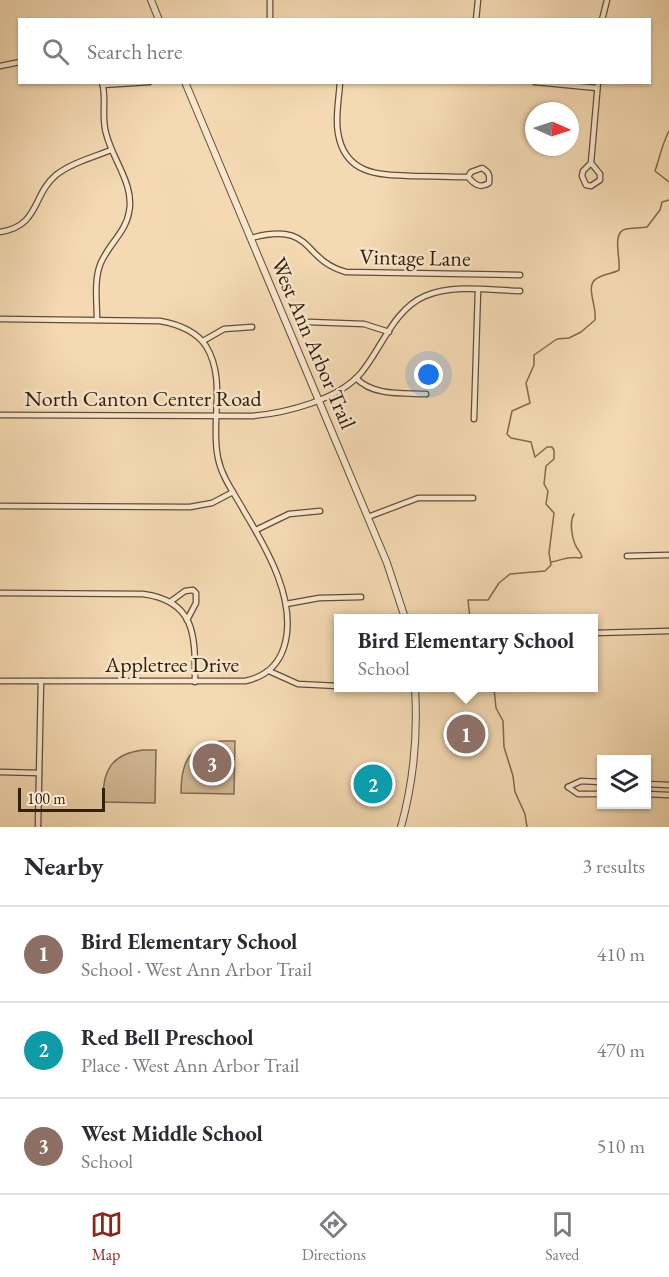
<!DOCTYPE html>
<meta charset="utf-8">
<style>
:root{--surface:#fff;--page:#f7f7f7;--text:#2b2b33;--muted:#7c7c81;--line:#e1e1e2;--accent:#8f2418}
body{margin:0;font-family:"EB Garamond",serif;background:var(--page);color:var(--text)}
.controls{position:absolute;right:18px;bottom:18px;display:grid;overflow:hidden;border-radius:0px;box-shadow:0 2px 4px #0004}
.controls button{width:54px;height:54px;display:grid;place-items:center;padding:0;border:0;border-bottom:2px solid var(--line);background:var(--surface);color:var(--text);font:30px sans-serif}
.compass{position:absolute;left:525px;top:102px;width:54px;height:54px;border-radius:50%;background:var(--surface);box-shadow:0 2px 4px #0004;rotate:93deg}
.scale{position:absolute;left:18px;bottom:15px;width:87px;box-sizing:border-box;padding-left:6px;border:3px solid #32200b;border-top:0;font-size:16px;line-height:21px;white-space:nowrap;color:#32200b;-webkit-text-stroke:4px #f8e6cd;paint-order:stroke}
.you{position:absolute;left:429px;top:375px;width:21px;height:21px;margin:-15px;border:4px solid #fff;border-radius:50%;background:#1a73e8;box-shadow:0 0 0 9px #1a73e833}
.badge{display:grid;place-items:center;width:39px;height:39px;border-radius:50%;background:var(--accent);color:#fff;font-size:20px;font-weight:700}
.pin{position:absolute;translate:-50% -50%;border:3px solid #fff;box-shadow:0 2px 6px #0006}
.popup{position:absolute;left:334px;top:614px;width:264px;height:78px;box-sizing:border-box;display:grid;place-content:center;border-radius:0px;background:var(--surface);filter:drop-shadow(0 2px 4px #0005);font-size:20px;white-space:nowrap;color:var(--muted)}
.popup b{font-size:22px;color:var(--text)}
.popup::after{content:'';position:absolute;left:50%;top:100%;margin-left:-12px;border:12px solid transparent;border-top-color:var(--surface)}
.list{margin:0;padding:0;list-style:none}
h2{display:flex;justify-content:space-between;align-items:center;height:78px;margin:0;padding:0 24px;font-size:26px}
h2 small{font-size:20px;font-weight:400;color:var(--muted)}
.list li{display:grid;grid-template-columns:39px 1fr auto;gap:18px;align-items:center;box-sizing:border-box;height:96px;padding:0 24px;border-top:2px solid var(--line)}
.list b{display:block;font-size:22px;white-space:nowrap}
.list p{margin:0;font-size:20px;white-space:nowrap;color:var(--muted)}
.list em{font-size:20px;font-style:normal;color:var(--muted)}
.icon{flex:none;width:33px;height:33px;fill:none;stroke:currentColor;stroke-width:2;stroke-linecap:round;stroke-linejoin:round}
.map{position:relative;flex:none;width:669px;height:827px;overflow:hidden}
.search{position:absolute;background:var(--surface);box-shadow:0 2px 4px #0004;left:18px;right:18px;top:18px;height:66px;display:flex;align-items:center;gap:15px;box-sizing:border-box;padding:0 21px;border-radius:0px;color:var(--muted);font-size:22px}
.sheet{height:366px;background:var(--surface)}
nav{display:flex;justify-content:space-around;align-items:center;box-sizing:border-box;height:84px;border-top:2px solid var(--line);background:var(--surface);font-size:16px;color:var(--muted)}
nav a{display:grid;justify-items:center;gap:3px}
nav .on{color:var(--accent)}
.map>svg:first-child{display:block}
.green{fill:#d3ba96;stroke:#826d50;stroke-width:1.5}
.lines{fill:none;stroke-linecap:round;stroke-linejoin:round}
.stream{stroke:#7f694d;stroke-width:1.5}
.minor-casing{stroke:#624e35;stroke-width:7}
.tertiary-casing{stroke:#624e35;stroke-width:8}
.minor{stroke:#f8e6cd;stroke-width:4.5}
.tertiary{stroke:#f8e6cd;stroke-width:6}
.labels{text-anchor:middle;stroke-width:5;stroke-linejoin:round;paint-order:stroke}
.street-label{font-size:22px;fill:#32200b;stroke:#f8e6cd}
</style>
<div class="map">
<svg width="669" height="827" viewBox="0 0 669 827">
<rect width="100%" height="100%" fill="#f4d9b2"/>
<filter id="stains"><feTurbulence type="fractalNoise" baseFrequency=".00333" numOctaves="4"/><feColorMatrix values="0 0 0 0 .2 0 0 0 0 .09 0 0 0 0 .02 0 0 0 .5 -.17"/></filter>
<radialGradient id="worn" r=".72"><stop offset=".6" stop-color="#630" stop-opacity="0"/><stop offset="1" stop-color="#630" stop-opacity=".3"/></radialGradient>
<g class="green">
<path d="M221,741H235L234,794L181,793C181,762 189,745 221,741Z"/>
<path d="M143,750H156L155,803L103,802C102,771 111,754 143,750Z"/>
</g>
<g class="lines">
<g class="stream">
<path d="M669,131C662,144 660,157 655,171L669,182"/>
<path d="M551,562C563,560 567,556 580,558L582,557C581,553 579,551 577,548C572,540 569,522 574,514"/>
<path d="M470,618L468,600H488L499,583L510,574L545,571L551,565L549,553L554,513L546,504L548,491L544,484L546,466L554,459V450L552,447H547L535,457L531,442L511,438L507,434L512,411L530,403L526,383L534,365V355L557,339L569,338L581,332L595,320C597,306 585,286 596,279C603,274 612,274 619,270C621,259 611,232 626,229C633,228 640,228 647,227L660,210L662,202L669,200"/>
<polyline points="494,688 496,708 503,721 504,747 513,776 515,792 525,814 527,827"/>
</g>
<defs>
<g id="minor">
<polyline points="270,20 270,0"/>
<polyline points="476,20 478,0"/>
<polyline points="602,20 607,0"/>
<polyline points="0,66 20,62"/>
<path d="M340,82C339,99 335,117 338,133C345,175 379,175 413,176C431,176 450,177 468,177C474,184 480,189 489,183C490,175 489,172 482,168L471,172L468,177"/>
<polyline points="535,82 597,88"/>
<polyline points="103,85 149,82"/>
<polyline points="591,163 600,174 600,180 591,186 586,185 582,176 583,171 591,163 598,82"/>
<path d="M0,232C40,226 32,195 56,175C71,163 94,157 111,150"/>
<path d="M251,238C315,221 301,260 346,272L520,275"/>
<path d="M0,319L160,321C177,324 196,331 206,346C227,380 210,422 218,458C222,478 235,494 244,511C267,549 298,602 284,647C278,666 264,677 245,681H0"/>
<path d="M97,320C97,303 94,281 100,265C107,246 126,232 129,212C135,185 112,159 106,133C101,116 107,99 102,82"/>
<polyline points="309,322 364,324 389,332"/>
<polyline points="203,341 224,329 252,327"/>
<path d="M356,378C373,396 402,393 426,394"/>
<path d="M0,415L252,416C286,413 338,400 361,373C382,348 393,310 425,296C453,284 490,290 520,291"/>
<polyline points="474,419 478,290"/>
<polyline points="0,506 190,507 212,503 233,492"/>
<polyline points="368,517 418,498 473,498"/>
<polyline points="256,530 289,514 320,511"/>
<polyline points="627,556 669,555"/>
<path d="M0,593L143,594C197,601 195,638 195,682"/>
<polyline points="170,602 185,591 193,590 196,593 196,603 187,620"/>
<polyline points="286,604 319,598 361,597"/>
<polyline points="594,633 669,631"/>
<polyline points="269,671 298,684 338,686"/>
<polyline points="0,772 39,773"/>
<polyline points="646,784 669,785"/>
<polyline points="568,787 578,794 602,794"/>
<polyline points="568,787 581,781 602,782"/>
<polyline points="646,794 669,795"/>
<polyline points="38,827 41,681"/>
</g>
<g id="tertiary">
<polyline points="151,0 159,20"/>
<polyline points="185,82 387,563 405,618"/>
<path d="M401,827C414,780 418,736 415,688"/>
</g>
</defs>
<use href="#minor" class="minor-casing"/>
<use href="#tertiary" class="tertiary-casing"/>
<use href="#minor" class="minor"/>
<use href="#tertiary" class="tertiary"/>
</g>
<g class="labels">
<g class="street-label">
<text transform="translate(415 257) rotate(1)" y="8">Vintage Lane</text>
<text transform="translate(314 343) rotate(67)" y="8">West Ann Arbor Trail</text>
<text x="143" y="406">North Canton Center Road</text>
<text x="172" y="672">Appletree Drive</text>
</g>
</g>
<rect width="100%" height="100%" filter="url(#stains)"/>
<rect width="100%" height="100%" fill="url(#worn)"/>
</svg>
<div class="controls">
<button><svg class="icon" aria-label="layers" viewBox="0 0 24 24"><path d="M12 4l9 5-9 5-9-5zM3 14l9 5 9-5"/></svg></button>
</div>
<svg class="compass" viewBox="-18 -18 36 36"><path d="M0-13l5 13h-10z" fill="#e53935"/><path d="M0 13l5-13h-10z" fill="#7c7c81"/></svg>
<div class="scale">100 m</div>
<div class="you"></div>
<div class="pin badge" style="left:466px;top:734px;background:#8d6e63">1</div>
<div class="popup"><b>Bird Elementary School</b>School</div>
<div class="pin badge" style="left:373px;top:784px;background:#0f9aa8">2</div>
<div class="pin badge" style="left:212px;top:763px;background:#8d6e63">3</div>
<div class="search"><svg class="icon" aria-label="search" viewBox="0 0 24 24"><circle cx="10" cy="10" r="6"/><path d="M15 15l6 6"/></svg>Search here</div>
</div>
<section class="sheet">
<h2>Nearby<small>3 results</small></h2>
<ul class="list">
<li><span class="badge" style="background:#8d6e63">1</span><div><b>Bird Elementary School</b><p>School · West Ann Arbor Trail</p></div><em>410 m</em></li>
<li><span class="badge" style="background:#0f9aa8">2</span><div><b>Red Bell Preschool</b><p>Place · West Ann Arbor Trail</p></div><em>470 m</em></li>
<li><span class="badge" style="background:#8d6e63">3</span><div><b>West Middle School</b><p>School</p></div><em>510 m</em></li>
</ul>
</section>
<nav>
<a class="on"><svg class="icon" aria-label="map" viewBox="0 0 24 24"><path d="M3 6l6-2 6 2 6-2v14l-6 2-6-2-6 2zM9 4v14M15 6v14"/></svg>Map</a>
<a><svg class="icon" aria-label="directions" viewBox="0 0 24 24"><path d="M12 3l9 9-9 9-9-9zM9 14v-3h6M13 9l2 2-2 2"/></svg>Directions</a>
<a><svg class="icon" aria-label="saved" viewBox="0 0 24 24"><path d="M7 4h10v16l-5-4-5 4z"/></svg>Saved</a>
</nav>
